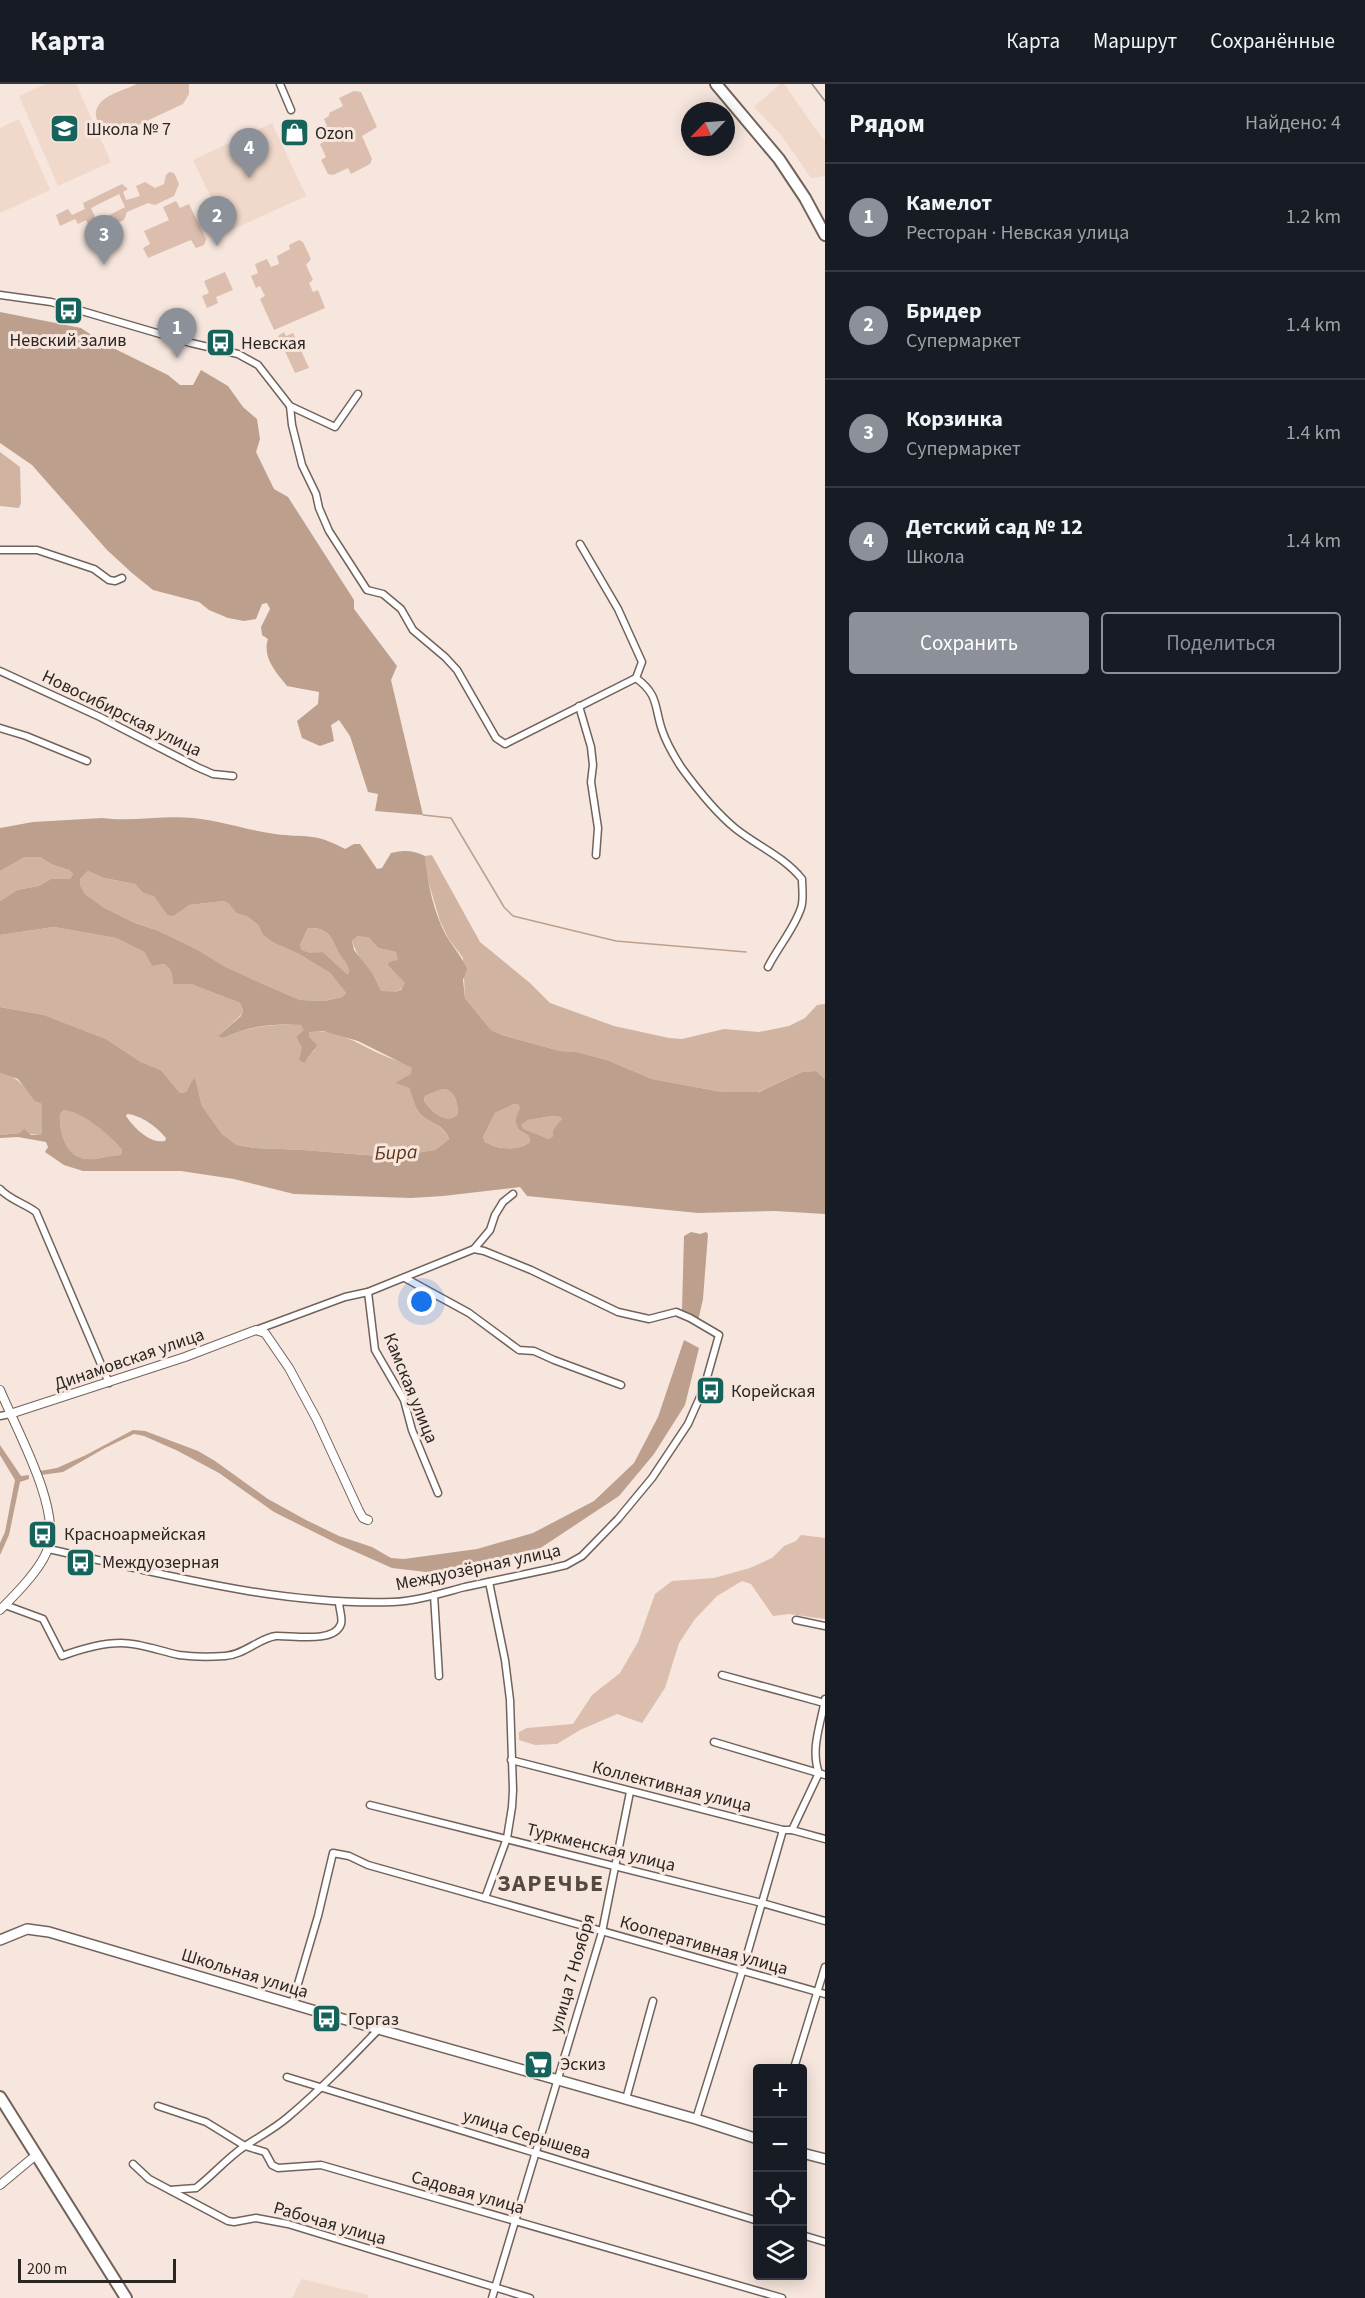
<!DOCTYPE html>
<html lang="ru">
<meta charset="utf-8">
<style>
:root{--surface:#171b24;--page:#242831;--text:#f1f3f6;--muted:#9ea1a6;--line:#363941;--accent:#8c9099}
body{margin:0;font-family:"Source Sans 3",sans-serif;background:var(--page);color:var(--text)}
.controls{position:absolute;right:18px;bottom:18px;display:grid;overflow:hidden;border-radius:6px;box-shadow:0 3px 15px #0003}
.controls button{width:54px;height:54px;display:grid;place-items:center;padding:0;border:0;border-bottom:2px solid var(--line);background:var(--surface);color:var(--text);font:30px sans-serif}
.compass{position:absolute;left:681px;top:18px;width:54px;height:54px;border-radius:50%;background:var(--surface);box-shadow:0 3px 15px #0003;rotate:245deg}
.scale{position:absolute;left:18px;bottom:15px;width:158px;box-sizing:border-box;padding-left:6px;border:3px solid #2c2622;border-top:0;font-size:16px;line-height:21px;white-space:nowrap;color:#2c2622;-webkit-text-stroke:4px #f7e6dd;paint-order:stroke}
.you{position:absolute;left:422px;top:1218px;width:21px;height:21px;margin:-15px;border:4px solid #fff;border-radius:50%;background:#1a73e8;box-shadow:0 0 0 9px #1a73e833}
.badge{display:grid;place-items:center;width:39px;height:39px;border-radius:50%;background:var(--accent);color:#fff;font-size:20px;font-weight:700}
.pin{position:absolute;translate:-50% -50px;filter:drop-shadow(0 2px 3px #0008)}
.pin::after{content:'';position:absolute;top:32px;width:21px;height:18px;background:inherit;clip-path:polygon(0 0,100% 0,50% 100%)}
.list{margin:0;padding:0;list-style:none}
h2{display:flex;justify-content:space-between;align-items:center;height:78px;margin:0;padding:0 24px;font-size:26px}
h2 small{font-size:20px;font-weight:400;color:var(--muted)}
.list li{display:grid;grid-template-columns:39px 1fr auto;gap:18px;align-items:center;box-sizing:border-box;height:108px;padding:0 24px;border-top:2px solid var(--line)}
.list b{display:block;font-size:22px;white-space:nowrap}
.list p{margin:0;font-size:20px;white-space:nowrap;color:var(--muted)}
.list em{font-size:20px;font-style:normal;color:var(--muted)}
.actions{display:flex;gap:12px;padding:18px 24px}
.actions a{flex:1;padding:14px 0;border:2px solid var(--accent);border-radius:6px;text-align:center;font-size:21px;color:var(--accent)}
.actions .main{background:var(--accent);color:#fff}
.icon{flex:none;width:33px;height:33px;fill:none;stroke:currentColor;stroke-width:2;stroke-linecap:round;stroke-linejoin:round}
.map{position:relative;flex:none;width:825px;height:2214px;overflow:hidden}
header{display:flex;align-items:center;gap:36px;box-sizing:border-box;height:84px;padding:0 30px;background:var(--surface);border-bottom:2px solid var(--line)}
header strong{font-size:28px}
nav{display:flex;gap:33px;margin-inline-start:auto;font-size:21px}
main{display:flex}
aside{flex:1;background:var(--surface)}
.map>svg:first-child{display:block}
.built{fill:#f0d8ca}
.green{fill:#dbbead}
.forest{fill:#d1b3a1}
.water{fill:#bc9f8d;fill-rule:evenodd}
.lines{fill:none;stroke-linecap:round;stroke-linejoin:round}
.stream{stroke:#bc9f8d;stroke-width:1.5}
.minor-casing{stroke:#71635b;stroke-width:9}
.tertiary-casing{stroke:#71635b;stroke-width:10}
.secondary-casing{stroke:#71635b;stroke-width:12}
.primary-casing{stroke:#71635b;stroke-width:14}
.minor{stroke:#fff;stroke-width:6}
.tertiary{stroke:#fff;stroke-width:8}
.secondary{stroke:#fff;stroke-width:9}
.primary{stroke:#fff;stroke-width:10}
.rail{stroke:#9a8e87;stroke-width:1.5}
.labels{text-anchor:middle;stroke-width:6;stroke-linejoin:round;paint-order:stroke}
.poi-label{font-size:18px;fill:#2c2622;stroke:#f7e6dd;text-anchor:start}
.street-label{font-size:18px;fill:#2c2622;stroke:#f7e6dd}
.water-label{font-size:20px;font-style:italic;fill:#5e3418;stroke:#f7e6dd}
.district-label{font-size:24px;font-weight:bold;letter-spacing:1.5px;fill:#574941;stroke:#f7e6dd}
</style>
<header>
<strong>Карта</strong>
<nav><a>Карта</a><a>Маршрут</a><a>Сохранённые</a></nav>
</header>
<main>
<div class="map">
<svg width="825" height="2214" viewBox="0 0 825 2214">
<rect width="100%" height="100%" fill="#f7e6dd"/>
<g class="built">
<polygon points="46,0 76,0 111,78 58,102 19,12"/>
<polygon points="780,0 784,0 825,58 825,92 811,94 781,51 754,23"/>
<polygon points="19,35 50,106 0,129 0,44"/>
<polygon points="272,39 306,112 227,148 193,76"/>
<polygon points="302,2195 368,2211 368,2214 292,2214"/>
</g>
<g class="green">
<path d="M137,0H189V10L183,20L121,49C104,49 86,33 102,17C110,9 127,5 137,0Z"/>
<polygon points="354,7 361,8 377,43 362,52 372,75 370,80 351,90 348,84 333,91 328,90 321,76 326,73 320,60 327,56 323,49 317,52 314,47 327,42 324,35 329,32 329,29 343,22 339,14"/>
<polygon points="169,88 174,89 179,100 174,112 155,121 148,119 127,128 124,136 100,146 100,136 125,123 119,110 91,124 97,137 96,147 91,146 86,136 78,140 75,135 60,142 56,131 68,125 72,131 85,125 83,119 122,100 128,105 123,108 126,116 140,112 136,102 145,98 155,104 164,100 166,91"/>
<polygon points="176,117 180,124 189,120 206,155 204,161 196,164 191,156 148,174 143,164 150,160 144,147 169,136 163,123"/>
<polygon points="299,156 303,158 311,175 306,181 313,196 309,199 313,208 318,206 325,224 274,246 260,215 265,212 260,202 256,204 251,192 258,189 255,180 267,175 271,183 279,180 277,172 290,165 289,161"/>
<polygon points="225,188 233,206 216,213 218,219 207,224 202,212 209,209 204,197"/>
<polygon points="284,248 286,252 293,249 309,284 295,289 278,252"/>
<polygon points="801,1451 825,1454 825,1535 789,1530 773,1532 751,1500 742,1497 717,1512 695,1535 679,1559 665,1604 642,1639 617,1630 580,1646 557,1660 535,1661 519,1656 519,1648 527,1644 573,1640 592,1611 620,1589 638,1558 655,1510 672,1497 714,1494 750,1484 772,1474 784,1462 796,1457"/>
</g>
<g class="forest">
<polygon points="0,368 20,383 21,419 19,424 0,422"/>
<polygon points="432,771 480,858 530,899 550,919 614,942 669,954 682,955 724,945 759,948 789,942 805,934 817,921 825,920 825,995 816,987 802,988 758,1008 722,1008 652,995 607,976 577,968 560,967 502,951 491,946 465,914 463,874 448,854 440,837 426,790 425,772"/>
<polygon points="25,773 40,773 53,781 69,786 73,790 70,795 51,795 38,802 17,806 0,817 0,787"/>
<polygon points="88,787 104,794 135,800 143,809 154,811 167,831 189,821 224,817 229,820 236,829 248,833 258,841 263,851 272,858 299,870 330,889 346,909 342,913 324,917 300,916 263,900 226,883 196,865 159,847 135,839 103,823 85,810 80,801 80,795"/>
<path d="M54,843L116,854L144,868L152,882L164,880C172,885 172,891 173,900H191L240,919L243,926L241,931L219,951L223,954C251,942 270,940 301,941L305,946L296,953L302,964L305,978L307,973L315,966L309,953L308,948C336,943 361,962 385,972C394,976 404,978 412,984V990L396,999L409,1004C412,1011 414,1021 418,1027C428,1041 442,1038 449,1055L435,1066L390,1073L304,1066L255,1064L237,1061L222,1050L202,1022L195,995L191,998L186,1008L180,1009L161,986L141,978L106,955L44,931L0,923V851Z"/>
<path d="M308,844C331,843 331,855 340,871C344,877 349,881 349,889L347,890L323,868L309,870L302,866L300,861Z"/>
<path d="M358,852L369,854L378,864L396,868C401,878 398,889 406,899C401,909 391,910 381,907C372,890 357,874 352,857Z"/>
<path d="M0,989C25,994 24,1009 42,1020V1048L40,1051L20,1049L0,1051Z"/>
<path d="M442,1005C455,1005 458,1019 458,1030C446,1042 431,1027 424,1017L425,1012Z"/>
<path d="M514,1020L519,1021L521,1024L515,1037L518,1045L529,1052L530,1058C518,1068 498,1065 485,1058L483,1053L495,1029Z"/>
<path d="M64,1026C82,1028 112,1051 122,1066L121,1071C110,1071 98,1076 87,1075C65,1074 59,1047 60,1030Z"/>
<polygon points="552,1032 561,1033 562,1035 554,1046 553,1052 549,1055 524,1045 521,1041 528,1036"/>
</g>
<g class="water">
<path d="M0,228L81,244L103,259L168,291L180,301H193L201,286L228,302L243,323L257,335L260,355L256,368L274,405L288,413L354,516V525L397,582L391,596L423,731L375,727L378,710L368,708L350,652L339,636L331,641L334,657L320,662L302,654L297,637L318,620L319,608L287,602C276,588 262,574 268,555L262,551L261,543L270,525L267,519L262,520L256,535L244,537L228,534L209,526L199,518L153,506L132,489L107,466L32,381L0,359Z"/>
<path d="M102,734C132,738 163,731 193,734C221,737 247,746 275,750C306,754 314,748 345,765L354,760H360L377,785L382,784L391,769C403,766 413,766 425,772C427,798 434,830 447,853C454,864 462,873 467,885L463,896L465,914L491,946L502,951L560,967L577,968L607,976L652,995L722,1008H759L802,988L816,987L825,995V1130L775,1127L698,1129L527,1112L520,1103L443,1112L411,1114L294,1110L234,1095L181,1087H83L64,1081L45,1068L48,1063L46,1058L18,1053L0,1054V1051L20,1049L24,1045L31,1051H40L42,1048V1020L35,1017L18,995L0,989V923L44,931L106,955L141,978L161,986L180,1009L186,1008L191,998L195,994L202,1022L222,1050L237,1061L255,1064L304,1066L390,1073L435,1066L449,1055C443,1038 428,1041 418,1027C414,1021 412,1011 409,1004L395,999L411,990L412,984L358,957L323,947L309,948V953L317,961C314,969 307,971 305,979L299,976L302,964L296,953L304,946L301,941C272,939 250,942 223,954L218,952L241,932L243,926L240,919L191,900H173C172,891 172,885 164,880L152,882L144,868L116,854L54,843L0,851V817L17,806L38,802L51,795H70L73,790L69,786L53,781L40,773H25L0,787V744L33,738ZM88,787L104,794L135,800L143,809L154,812L167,831L173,832L189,821L224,817L229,820L236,829L248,833L258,841L263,851L272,858L299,870L330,889L346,909L342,913L324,917L300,916L263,900L226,883L196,865L159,847L135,839L103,823L85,810L80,801V795ZM308,844C331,843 331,855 340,871C344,877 349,881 349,889L347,890L323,868L309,869L302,866L300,861ZM358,852L369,854L378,864L396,868L398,876L389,878L388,881L405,899L401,906L395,908L381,907L372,889L354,866L352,857ZM442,1005C455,1005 458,1019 458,1030C446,1042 431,1027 424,1017L425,1012ZM514,1020L519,1021L520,1024L515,1037L518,1045L529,1052L530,1058C518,1068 497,1065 485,1058L483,1053L495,1029ZM64,1026C82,1028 112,1052 122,1066L121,1071C110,1071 98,1076 87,1075C65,1074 59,1047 60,1030ZM127,1030C141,1031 157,1043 166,1054L165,1057C150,1060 134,1044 126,1032ZM552,1032L560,1033L562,1035L553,1046V1052L549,1055L524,1045L521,1041L528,1036Z"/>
<polygon points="691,1148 700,1150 706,1148 708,1150 703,1215 698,1237 694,1236 692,1231 682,1226 684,1152"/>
<polygon points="684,1256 699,1264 685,1321 654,1370 619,1412 539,1465 434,1489 392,1484 338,1460 274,1428 219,1389 178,1367 144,1352 134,1350 105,1364 63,1388 41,1391 40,1387 57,1384 86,1371 133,1346 145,1347 198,1367 215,1377 268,1415 306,1436 339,1452 372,1463 391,1474 404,1475 477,1465 533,1449 594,1417 634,1379 658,1333"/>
<polygon points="0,1361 21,1392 29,1391 29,1395 20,1398 9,1451 0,1471 0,1459 5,1448 15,1396 0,1371"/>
</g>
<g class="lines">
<polyline class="stream" points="423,731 451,734 504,823 513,832 616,857 746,868"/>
<defs>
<g id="minor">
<polyline points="280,0 291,26"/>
<polyline points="0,211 51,218 191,259 238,270 258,281 290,322 335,343 358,310"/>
<path d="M290,322L292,341L302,381L316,410L319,424L329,447L367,506L383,510L401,525L413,546L445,573L457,586L496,654L505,660L636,594C659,611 654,622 662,646C666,658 674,672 681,683C697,705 715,728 736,745C759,763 783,772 802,795C802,804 804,816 801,824C794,845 778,863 768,883"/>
<polyline points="580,460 618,525 642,578 636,594"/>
<polyline points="0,466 37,466 94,485 109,496 115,497 122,494"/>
<polyline points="0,587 100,633 197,683 213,690 233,692"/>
<polyline points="579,622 591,663 593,681 591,698 598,744 596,771"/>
<polyline points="0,644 26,652 87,677"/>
<path d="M0,1105C10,1116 24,1119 36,1128L109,1299"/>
<polyline points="405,1194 469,1229 519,1266 534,1267 554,1276 621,1301"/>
<polyline points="368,1208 375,1266 404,1316 412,1346 438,1409"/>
<polyline points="256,1246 345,1213 368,1208 474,1165 490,1146 495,1131 503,1118 513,1110"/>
<polyline points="0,1332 10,1330"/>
<path d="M48,1465C160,1489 279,1522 393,1518C417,1517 442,1509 465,1503C493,1497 521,1491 549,1485L566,1481L582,1472L618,1435L652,1394L688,1340L704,1304L719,1251L690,1234L676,1228L649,1235L618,1228L531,1186L484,1167L474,1165"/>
<polyline points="434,1511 439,1592"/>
<path d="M5,1521L43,1535L62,1572C81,1565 100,1559 121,1559C140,1559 160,1567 179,1571C193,1573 211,1573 225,1572C244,1571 259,1554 276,1552C291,1551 334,1560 341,1540C343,1534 339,1525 339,1518"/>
<polyline points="796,1536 825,1542"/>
<polyline points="722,1591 824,1619"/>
<polyline points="714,1658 825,1691"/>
<polyline points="511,1676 783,1746 792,1746 825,1755"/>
<polyline points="370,1721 762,1819 825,1837"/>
<path d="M792,1746L819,1689C810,1665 821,1640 825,1615"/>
<polyline points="485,1814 507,1754 512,1723 513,1706 510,1616 505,1576 489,1498"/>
<polyline points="292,1920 318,1832 333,1769 349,1772 368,1781 825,1910"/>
<polyline points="794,1984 825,1883"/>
<polyline points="287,1993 758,2137"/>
<polyline points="626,2015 653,1917"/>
<polyline points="158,2022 206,2038 245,2062 265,2068 272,2081 278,2084 321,2081 782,2214"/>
<polyline points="696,2035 742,1888 783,1746"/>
<polyline points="133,2080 149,2095 228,2137 234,2138 256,2134 288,2140 530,2214"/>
<path d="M170,2106L196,2104C213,2091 227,2074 245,2062C260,2052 274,2045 288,2033C320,2006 349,1976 378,1946"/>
<polyline points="802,2151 825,2158"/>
<polyline points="492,2214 602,1848 630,1708"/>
</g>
<g id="tertiary">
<path d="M0,1306C16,1345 61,1424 48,1464C42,1484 15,1511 0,1526"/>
<polyline points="10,1330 185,1273 256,1246 265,1249 289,1284 317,1336 359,1427 363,1434 368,1436"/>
<polyline points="0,2101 36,2071"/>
</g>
<g id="secondary">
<polyline points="0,1856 27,1845 49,1848 336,1933 696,2035 758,2055"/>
<polyline points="802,2069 825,2075"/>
</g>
<g id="primary">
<polyline points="716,0 779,75 805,114 825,151"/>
<polyline points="0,2013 126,2214"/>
</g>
</defs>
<use href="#minor" class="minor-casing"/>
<use href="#tertiary" class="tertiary-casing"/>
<use href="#secondary" class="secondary-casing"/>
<use href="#primary" class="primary-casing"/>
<use href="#minor" class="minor"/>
<use href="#tertiary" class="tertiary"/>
<use href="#secondary" class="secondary"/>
<use href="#primary" class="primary"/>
<polyline class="rail" points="812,0 825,17"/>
</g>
<defs>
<symbol id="school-square" viewBox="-11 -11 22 22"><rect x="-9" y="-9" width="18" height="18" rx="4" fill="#16635c" stroke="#f7e6dd"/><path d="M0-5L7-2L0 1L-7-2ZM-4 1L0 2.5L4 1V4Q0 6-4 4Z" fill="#fff"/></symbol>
<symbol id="shop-square" viewBox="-11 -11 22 22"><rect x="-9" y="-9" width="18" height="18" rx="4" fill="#16635c" stroke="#f7e6dd"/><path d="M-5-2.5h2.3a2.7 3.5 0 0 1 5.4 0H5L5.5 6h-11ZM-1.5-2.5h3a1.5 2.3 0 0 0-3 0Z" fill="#fff"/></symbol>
<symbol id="bus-square" viewBox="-11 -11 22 22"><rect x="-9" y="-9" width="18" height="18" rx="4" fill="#16635c" stroke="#f7e6dd"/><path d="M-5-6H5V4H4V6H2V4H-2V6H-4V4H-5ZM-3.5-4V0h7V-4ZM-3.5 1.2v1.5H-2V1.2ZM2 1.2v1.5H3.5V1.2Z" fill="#fff"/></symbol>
<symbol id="supermarket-square" viewBox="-11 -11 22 22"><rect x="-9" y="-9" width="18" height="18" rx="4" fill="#16635c" stroke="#f7e6dd"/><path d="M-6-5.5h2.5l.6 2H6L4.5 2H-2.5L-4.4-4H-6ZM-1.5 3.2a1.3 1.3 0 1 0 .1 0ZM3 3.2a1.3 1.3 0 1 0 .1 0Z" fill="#fff"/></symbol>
</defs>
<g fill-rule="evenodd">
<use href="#school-square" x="48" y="28" width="33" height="33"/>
<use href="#shop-square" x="278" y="32" width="33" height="33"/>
<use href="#bus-square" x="52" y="210" width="33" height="33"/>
<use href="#bus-square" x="204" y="242" width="33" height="33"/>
<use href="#bus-square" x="694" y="1290" width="33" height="33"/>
<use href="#bus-square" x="26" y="1434" width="33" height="33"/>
<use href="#bus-square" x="64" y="1462" width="33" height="33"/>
<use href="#bus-square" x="310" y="1918" width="33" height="33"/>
<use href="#supermarket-square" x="522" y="1964" width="33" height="33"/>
</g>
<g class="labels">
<g class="poi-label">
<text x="86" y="51">Школа № 7</text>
<text x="315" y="55">Ozon</text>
<text x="68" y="262" text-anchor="middle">Невский залив</text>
<text x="241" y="265">Невская</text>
<text x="731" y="1313">Корейская</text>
<text x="64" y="1456">Красноармейская</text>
<text x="102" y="1484">Междуозерная</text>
<text x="348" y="1941">Горгаз</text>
<text x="560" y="1986">Эскиз</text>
</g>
<g class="street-label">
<text transform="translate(122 629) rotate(26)" y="6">Новосибирская улица</text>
<text transform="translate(129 1275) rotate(-19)" y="6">Динамовская улица</text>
<text transform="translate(411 1304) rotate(68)" y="6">Камская улица</text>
<text transform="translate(478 1483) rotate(-12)" y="6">Междуозёрная улица</text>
<text transform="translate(672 1702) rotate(14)" y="6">Коллективная улица</text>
<text transform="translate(601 1763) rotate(14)" y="6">Туркменская улица</text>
<text transform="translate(704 1861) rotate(16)" y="6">Кооперативная улица</text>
<text transform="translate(245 1889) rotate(17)" y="6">Школьная улица</text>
<text transform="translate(572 1889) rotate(-74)" y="6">улица 7 Ноября</text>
<text transform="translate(527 2050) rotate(17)" y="6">улица Серышева</text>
<text transform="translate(468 2108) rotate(16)" y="6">Садовая улица</text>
<text transform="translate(330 2139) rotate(16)" y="6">Рабочая улица</text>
</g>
<g class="water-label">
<text transform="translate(396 1068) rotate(-2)" y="7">Бира</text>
</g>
<g class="district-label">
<text x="551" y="1807">ЗАРЕЧЬЕ</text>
</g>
</g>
</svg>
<div class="controls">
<button>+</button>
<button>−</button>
<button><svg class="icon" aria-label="locate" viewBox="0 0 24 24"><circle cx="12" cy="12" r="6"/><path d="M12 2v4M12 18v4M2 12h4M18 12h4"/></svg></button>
<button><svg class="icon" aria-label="layers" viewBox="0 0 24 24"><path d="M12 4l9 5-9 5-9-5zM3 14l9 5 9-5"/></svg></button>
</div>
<svg class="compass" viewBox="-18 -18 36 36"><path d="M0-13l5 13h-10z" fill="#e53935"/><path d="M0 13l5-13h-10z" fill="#9ea1a6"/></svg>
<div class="scale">200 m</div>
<div class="you"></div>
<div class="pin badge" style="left:177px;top:274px">1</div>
<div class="pin badge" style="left:217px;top:162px">2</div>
<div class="pin badge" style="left:104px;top:181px">3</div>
<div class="pin badge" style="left:249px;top:94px">4</div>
</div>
<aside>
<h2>Рядом<small>Найдено: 4</small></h2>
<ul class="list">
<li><span class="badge">1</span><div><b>Камелот</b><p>Ресторан · Невская улица</p></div><em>1.2 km</em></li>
<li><span class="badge">2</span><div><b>Бридер</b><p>Супермаркет</p></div><em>1.4 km</em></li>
<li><span class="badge">3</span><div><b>Корзинка</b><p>Супермаркет</p></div><em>1.4 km</em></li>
<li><span class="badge">4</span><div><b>Детский сад № 12</b><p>Школа</p></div><em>1.4 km</em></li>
</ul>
<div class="actions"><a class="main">Сохранить</a><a>Поделиться</a></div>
</aside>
</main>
